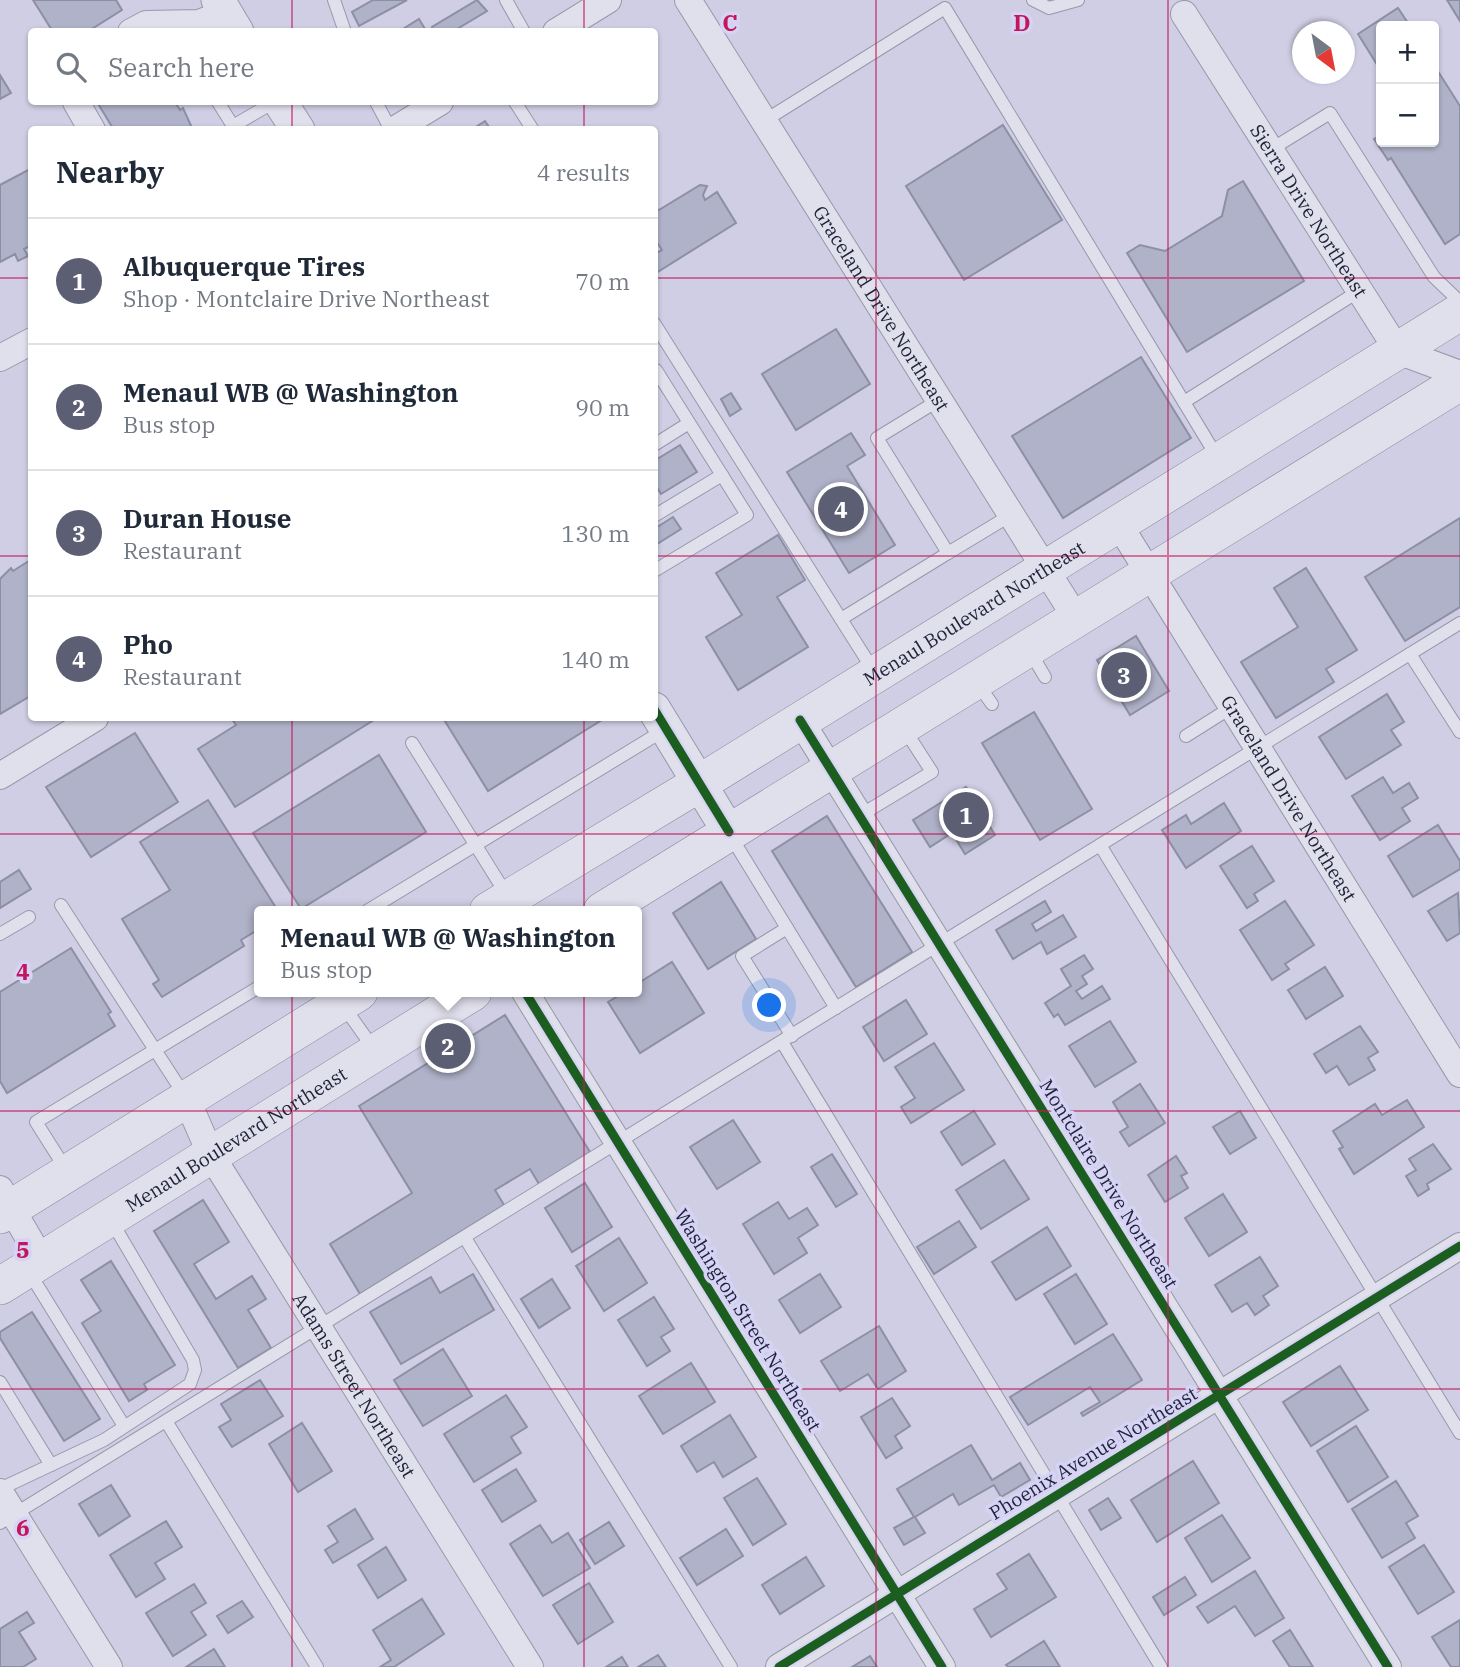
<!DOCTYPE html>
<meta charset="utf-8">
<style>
:root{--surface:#fff;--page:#f2f2f3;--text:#1f2937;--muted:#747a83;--line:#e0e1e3;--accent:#5c5e74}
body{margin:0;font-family:"IBM Plex Serif",serif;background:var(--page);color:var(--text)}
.controls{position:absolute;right:21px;top:21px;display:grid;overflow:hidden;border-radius:7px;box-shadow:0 2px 5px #0004}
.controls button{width:63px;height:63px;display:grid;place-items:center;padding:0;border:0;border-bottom:2px solid var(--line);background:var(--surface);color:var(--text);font:35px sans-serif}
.compass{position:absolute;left:1292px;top:21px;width:63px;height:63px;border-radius:50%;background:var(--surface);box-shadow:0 2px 5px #0004;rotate:148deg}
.you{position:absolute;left:770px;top:1006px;width:24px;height:24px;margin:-18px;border:5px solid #fff;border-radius:50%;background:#1a73e8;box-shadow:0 0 0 10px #1a73e833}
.badge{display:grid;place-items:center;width:46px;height:46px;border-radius:50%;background:var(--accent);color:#fff;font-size:23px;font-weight:700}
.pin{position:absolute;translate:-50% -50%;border:4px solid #fff;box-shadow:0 2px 7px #0006}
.popup{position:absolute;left:254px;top:906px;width:388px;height:91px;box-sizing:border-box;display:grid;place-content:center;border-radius:7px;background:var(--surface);filter:drop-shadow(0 2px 5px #0005);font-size:23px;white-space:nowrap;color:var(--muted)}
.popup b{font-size:26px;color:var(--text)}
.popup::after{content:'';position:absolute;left:50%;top:100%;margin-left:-14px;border:14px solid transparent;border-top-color:var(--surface)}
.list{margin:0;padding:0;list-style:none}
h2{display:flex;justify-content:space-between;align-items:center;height:91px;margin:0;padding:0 28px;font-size:30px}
h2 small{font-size:23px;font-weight:400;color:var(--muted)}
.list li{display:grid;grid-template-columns:46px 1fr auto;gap:21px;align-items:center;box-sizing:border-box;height:126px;padding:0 28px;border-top:2px solid var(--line)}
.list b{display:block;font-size:26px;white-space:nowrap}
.list p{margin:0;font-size:23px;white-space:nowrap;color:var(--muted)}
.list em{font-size:23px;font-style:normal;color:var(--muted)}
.icon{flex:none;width:38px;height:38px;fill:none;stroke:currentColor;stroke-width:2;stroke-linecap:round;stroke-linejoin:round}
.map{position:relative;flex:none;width:1460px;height:1667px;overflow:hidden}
.search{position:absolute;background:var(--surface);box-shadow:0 2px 5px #0004;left:28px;top:28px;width:630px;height:77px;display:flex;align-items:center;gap:18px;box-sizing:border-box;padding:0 24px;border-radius:7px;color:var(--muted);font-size:26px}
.panel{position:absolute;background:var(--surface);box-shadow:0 2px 5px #0004;left:28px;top:126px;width:630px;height:595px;border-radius:7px}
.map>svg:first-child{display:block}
.building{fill:#afb2c8;stroke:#8d90a4;stroke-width:2}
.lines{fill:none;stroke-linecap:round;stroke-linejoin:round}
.service-casing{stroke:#9798a9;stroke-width:14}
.minor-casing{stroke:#9798a9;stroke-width:28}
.tertiary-casing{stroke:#9798a9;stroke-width:35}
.secondary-casing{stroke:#878899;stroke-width:38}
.service{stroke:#e0dfec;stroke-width:12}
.minor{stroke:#e0dfec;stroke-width:26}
.tertiary{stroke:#e0dfec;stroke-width:33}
.secondary{stroke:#e0dfec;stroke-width:37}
.cycleway-casing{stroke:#d6d3f5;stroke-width:13}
.cycleway{stroke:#1b5e20;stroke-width:9}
.grid{fill:none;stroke:#c2185b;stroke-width:2;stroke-opacity:0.55}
.labels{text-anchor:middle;stroke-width:7;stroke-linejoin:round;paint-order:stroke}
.street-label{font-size:19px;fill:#1e2238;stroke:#d6d3f5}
.grid-label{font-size:23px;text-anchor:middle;font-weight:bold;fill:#c2185b;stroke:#d6d3f5;stroke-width:7;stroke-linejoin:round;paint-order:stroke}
</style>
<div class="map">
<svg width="1460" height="1667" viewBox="0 0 1460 1667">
<rect width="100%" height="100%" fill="#cfcee4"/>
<g class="building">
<polygon points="33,0 116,0 122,10 87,32 53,32"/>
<polygon points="373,0 407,0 359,26 352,12"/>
<polygon points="477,0 487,11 452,32 434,32 432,27"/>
<polygon points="1447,0 1460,0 1460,21"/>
<polygon points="1398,8 1410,26 1381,26 1381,71 1358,34"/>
<polygon points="419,19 425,29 398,32"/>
<polygon points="1434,65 1460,106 1460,234 1445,244 1391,158 1388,160 1374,139 1381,135 1381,142 1434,142"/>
<polygon points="0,75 11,93 0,99"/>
<polygon points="97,102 175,102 180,110 183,108 193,130 114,130"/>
<polygon points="485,121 491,130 471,130"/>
<polygon points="1003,125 1062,220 964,280 906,186"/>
<polygon points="32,168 32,245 24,249 28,256 18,261 15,254 0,262 0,185"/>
<polygon points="1243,181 1304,281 1187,352 1127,253 1140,245 1165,251 1222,216 1228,190"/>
<polygon points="700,185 707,186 703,195 705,200 717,192 736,223 656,273 654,254 662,250 654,238 654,213"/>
<polygon points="836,329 870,384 796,430 762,374"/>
<polygon points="1141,357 1191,438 1063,518 1012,436"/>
<polygon points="731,393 741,409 730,416 721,399"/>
<polygon points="851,433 865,455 847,466 895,545 849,573 787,472"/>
<polygon points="680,445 697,472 661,494 654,483 654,461"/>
<polygon points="673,517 681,529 654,546 654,529"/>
<polygon points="1460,518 1460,607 1405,641 1365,577"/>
<polygon points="778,535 805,580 777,597 808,647 738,690 706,637 742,615 716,573"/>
<polygon points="32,559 32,695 0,714 0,579 11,568 13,571"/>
<polygon points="1306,568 1357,650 1326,669 1334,682 1276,718 1241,662 1298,627 1274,588"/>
<polygon points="1136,636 1169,691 1130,715 1097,660"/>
<polygon points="1387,694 1404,722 1391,730 1401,745 1346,779 1319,737"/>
<polygon points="1034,712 1092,809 1040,840 982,743"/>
<polygon points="231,718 377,718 235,807 198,749 236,725"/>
<polygon points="443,718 605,718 488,791"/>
<polygon points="135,733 178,802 91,857 46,787"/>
<polygon points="379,755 426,832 301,909 253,833"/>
<polygon points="1383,777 1393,793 1409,783 1418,798 1402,808 1410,821 1380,840 1352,796"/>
<polygon points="966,787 995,835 965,854 952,833 930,847 913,820"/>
<polygon points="208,800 278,911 259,911 259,929 241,940 244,946 162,997 153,984 159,980 122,919 170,890 140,842"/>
<polygon points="1224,803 1241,831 1186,868 1162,830 1186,815 1191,824"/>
<polygon points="827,816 912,952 856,987 772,851"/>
<polygon points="1438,825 1460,861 1460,869 1413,897 1388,856"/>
<polygon points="1252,846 1274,881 1254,894 1258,901 1247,908 1220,866"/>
<polygon points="19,870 31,889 0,908 0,882"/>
<polygon points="721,882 756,939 708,969 673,913"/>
<polygon points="1458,893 1460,933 1447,941 1428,911"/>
<polygon points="1045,901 1051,912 1032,924 1036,931 1063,915 1076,937 1047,954 1041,942 1013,959 996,930"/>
<polygon points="1285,901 1314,945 1285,964 1289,969 1272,980 1240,930"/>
<polygon points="71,948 111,1012 108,1014 115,1026 7,1093 0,1081 0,992"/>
<polygon points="1084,955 1093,969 1082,976 1087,984 1076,991 1082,999 1102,986 1110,999 1065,1025 1058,1014 1054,1017 1045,1003 1071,986 1061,969"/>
<polygon points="672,962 704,1013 640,1053 608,1002 625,992 637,992 637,984"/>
<polygon points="1325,967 1343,996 1306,1019 1288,990"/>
<polygon points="906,1000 927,1034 884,1061 863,1027"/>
<polygon points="505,1015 590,1152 539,1184 530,1169 495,1190 504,1205 360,1294 330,1244 412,1193 359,1106"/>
<polygon points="1110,1021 1136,1062 1095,1087 1069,1046"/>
<polygon points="1360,1026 1378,1052 1368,1058 1375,1070 1349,1085 1337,1066 1326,1073 1314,1054"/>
<polygon points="934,1043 964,1090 911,1123 901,1107 915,1098 895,1067"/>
<polygon points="1140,1084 1165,1123 1129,1146 1120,1132 1128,1127 1113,1102"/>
<polygon points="1407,1100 1424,1127 1354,1174 1339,1149 1343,1147 1333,1131 1375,1104 1382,1115"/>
<polygon points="974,1111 995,1144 962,1165 941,1132"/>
<polygon points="1240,1111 1256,1138 1230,1154 1213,1127"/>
<polygon points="733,1120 760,1162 717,1189 690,1147"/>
<polygon points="1433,1144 1451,1169 1427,1184 1429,1189 1418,1196 1406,1176 1416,1170 1409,1159"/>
<polygon points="832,1154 857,1194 836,1207 811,1167"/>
<polygon points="1176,1156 1187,1173 1181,1176 1188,1188 1165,1202 1148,1175"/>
<polygon points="1004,1160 1029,1199 981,1229 956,1190"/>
<polygon points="585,1183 612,1227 572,1252 545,1208"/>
<polygon points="1223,1194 1247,1232 1209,1256 1185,1218"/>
<polygon points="203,1200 229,1242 194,1264 216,1299 252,1276 266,1299 248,1310 271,1348 238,1368 154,1231"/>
<polygon points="778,1202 789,1219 807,1208 818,1225 798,1238 807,1253 774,1274 743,1224"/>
<polygon points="959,1221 976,1247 934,1274 917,1247"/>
<polygon points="1047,1227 1071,1266 1016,1300 992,1262"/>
<polygon points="619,1238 647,1283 604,1311 576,1266"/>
<polygon points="1260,1257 1278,1286 1263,1296 1269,1305 1255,1315 1247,1303 1232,1312 1215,1285"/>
<polygon points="111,1261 175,1365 144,1384 147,1390 129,1401 82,1323 101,1311 81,1280"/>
<polygon points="473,1274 494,1310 401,1364 370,1312 431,1277 440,1293"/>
<polygon points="820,1274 841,1307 800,1333 779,1300"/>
<polygon points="1076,1274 1107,1324 1075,1344 1044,1294"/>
<polygon points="552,1279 570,1308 539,1328 521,1299"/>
<polygon points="654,1297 674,1329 661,1337 670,1351 647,1366 618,1320"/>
<polygon points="32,1312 100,1419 64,1441 0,1338 0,1332"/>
<polygon points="879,1326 906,1371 878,1389 868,1374 840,1391 821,1361"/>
<polygon points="1113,1334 1142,1380 1083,1416 1081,1413 1100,1402 1090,1387 1028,1425 1010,1397"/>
<polygon points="443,1349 472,1396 423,1426 394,1380"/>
<polygon points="691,1363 715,1402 663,1434 639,1396"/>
<polygon points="1340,1366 1368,1410 1311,1446 1283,1402"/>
<polygon points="260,1380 283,1416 232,1447 219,1427 231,1420 221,1404"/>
<polygon points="506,1395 527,1427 511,1437 521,1453 474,1482 444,1434"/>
<polygon points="892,1398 910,1426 895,1436 902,1448 886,1458 861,1417"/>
<polygon points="730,1415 756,1457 723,1477 714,1462 697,1472 681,1446"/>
<polygon points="302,1423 332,1471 298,1492 269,1444"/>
<polygon points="1356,1426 1388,1477 1348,1502 1317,1451"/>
<polygon points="971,1445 992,1480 1020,1463 1030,1480 1001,1497 994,1485 959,1505 953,1494 915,1517 925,1533 904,1545 894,1528 914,1517 897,1489"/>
<polygon points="1193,1461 1219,1503 1157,1542 1131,1500"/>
<polygon points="516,1469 536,1501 502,1522 482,1490"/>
<polygon points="757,1478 786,1524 753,1545 724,1498"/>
<polygon points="1396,1481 1418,1516 1406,1523 1415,1538 1382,1558 1352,1509"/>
<polygon points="111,1485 130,1516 99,1536 79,1504"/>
<polygon points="1108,1498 1121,1518 1101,1530 1089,1510"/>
<polygon points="355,1509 373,1539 333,1563 325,1550 338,1542 328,1526"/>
<polygon points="1222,1515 1250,1558 1212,1582 1185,1538"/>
<polygon points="166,1521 182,1547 155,1563 165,1579 136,1597 110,1555"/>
<polygon points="609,1522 624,1546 595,1564 580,1540"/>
<polygon points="540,1525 552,1543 568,1533 590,1568 543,1596 510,1544"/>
<polygon points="726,1529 743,1556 697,1585 680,1558"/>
<polygon points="1424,1545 1454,1592 1418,1614 1389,1567"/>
<polygon points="386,1547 406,1580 378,1598 358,1565"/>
<polygon points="1029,1554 1056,1597 991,1637 974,1609 1007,1589 997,1574"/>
<polygon points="806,1557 824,1586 780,1614 762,1585"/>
<polygon points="1255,1571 1284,1618 1255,1636 1235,1606 1208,1623 1197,1607"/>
<polygon points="1185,1577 1196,1595 1164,1615 1153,1597"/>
<polygon points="589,1583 613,1622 578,1644 553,1605"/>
<polygon points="194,1584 206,1603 191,1612 206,1635 173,1656 146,1613"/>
<polygon points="422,1599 444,1634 394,1667 380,1667 391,1660 373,1630"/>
<polygon points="242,1601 253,1617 228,1633 217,1616"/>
<polygon points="27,1612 34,1623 19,1632 36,1659 23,1667 0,1667 0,1629"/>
<polygon points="1460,1620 1460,1667 1451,1667 1432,1637"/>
<polygon points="1290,1630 1313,1667 1290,1667 1273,1641"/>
<polygon points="1044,1641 1060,1667 1008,1667 1006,1665"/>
<polygon points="214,1649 225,1667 186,1667"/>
<polygon points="658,1655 666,1667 638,1667"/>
<polygon points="870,1656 877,1667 852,1667"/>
<polygon points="622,1657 628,1667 606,1667"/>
</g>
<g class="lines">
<defs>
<g id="service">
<polyline points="334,0 345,32"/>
<polyline points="506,0 524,32"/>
<polyline points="1033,0 1049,8 1078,0"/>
<polyline points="218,102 233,126 274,102"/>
<polyline points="376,102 391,130"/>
<polyline points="515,102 533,130"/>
<polyline points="764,121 945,8 1219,460"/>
<polyline points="1270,150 1330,113 1434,277 1460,302"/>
<polyline points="654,323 875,673"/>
<polyline points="939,400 877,438 948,553 1011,515"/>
<polyline points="1184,402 1359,291"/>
<polyline points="654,445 689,423"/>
<polyline points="654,516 722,475"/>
<polyline points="654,571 747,515 656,370"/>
<polyline points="841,619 948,553"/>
<polyline points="1029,650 1045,677"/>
<polyline points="1410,654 1460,732"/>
<polyline points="977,683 992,704"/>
<polyline points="1186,736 1232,707"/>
<polyline points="412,743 508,897"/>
<polyline points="859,816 932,772 903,727"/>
<polyline points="730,835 836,1008"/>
<polyline points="1100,845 1460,1433"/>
<polyline points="61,905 185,1096"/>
<polyline points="367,911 666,729"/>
<polyline points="787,928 742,956 792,1036"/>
<polyline points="0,934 29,917"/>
<polyline points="344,1007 374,1049"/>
<polyline points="782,1042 1161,1667"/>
<polyline points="67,1171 36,1122 259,987"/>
<polyline points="465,1238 731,1667"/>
<polyline points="29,1272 124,1426"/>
<polyline points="0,1382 51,1465"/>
<polyline points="166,1421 317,1667"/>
<polyline points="0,1489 104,1440 190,1384 195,1370 193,1360 112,1222"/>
<polyline points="0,1523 1460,623"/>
</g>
<g id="minor">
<path id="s1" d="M688,0L1076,618"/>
<path id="s2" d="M1184,14L1398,351L1460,374"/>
<polyline points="131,32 146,24 199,23 226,13"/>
<polyline points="556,32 608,0"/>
<polyline points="76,102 92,130"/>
<polyline points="394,130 440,102"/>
<polyline points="0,358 32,341"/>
<path id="s3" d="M1118,523L1460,1074"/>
<polyline points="800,720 1388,1667"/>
<polyline points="0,776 95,718"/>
<polyline points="525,992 942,1667"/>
<path id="s4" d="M187,1100L211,1155L530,1667"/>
<polyline points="0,1189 42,1261"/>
<polyline points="0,1492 109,1667"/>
<polyline points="779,1667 1460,1246"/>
</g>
<g id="tertiary">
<polyline points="218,0 237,32"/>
<polyline points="280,102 298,130"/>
<polyline points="654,709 729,832"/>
</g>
<g id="secondary">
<path id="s5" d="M488,911L700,783L1460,312"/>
<polyline points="602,911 1460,382"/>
<polyline points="0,1215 359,992"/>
<path id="s6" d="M0,1286L473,992"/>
</g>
</defs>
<use href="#service" class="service-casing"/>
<use href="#minor" class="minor-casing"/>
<use href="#tertiary" class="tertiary-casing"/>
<use href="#secondary" class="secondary-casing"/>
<use href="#service" class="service"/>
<use href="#minor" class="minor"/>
<use href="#tertiary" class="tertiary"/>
<use href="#secondary" class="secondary"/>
<defs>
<g id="cycleway">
<polyline points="654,709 729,832"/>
<polyline points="800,720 1388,1667"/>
<polyline points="525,992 942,1667"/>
<polyline points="779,1667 1460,1246"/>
</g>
</defs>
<use href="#cycleway" class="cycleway-casing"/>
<use href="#cycleway" class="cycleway"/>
</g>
<path class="grid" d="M292,0V32M584,0V32M876,0V1667M1168,0V1667M292,102V130M584,102V130M0,278H32M654,278H1460M0,556H32M654,556H1460M292,718V1667M584,718V1667M0,834H1460M0,1111H1460M0,1389H1460"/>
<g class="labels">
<g class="street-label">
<text dy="7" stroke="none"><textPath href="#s2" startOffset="233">Sierra Drive Northeast</textPath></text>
<text dy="7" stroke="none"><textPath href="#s1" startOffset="364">Graceland Drive Northeast</textPath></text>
<text dy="7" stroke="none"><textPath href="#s5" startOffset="570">Menaul Boulevard Northeast</textPath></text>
<text dy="7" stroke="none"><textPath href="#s3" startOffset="324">Graceland Drive Northeast</textPath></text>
<text dy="7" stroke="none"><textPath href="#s6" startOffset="278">Menaul Boulevard Northeast</textPath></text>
<text transform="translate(1109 1184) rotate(58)" y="7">Montclaire Drive Northeast</text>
<text transform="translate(748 1320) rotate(58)" y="7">Washington Street Northeast</text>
<text dy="7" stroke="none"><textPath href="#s4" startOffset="331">Adams Street Northeast</textPath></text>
<text transform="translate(1093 1453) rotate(-31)" y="7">Phoenix Avenue Northeast</text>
</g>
</g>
<g class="grid-label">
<text x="730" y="31">C</text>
<text x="1022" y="31">D</text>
<text x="23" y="980">4</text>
<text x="23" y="1258">5</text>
<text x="23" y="1536">6</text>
</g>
</svg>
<div class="controls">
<button>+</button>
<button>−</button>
</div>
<svg class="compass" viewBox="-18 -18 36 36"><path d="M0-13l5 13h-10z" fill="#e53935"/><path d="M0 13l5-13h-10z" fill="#747a83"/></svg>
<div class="you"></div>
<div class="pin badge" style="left:966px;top:815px">1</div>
<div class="pin badge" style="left:448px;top:1046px">2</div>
<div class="popup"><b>Menaul WB @ Washington</b>Bus stop</div>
<div class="pin badge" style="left:1124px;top:675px">3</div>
<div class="pin badge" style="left:841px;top:509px">4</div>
<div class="search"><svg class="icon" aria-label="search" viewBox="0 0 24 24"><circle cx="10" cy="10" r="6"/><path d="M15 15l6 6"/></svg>Search here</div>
<section class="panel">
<h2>Nearby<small>4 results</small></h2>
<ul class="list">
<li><span class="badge">1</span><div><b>Albuquerque Tires</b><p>Shop · Montclaire Drive Northeast</p></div><em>70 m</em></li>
<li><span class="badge">2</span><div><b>Menaul WB @ Washington</b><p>Bus stop</p></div><em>90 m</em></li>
<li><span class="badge">3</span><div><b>Duran House</b><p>Restaurant</p></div><em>130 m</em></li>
<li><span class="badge">4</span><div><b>Pho</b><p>Restaurant</p></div><em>140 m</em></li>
</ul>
</section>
</div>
